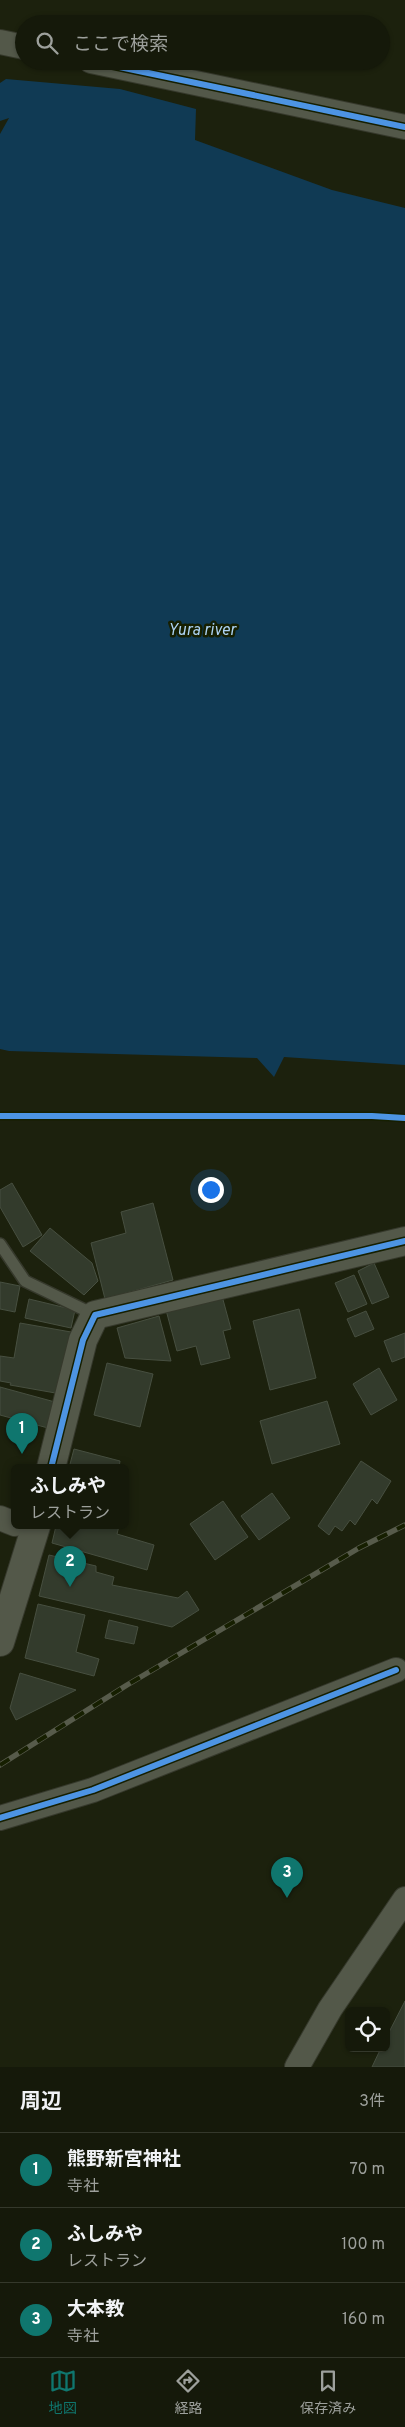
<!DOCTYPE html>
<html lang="ja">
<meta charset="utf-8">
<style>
:root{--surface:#15190a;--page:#222618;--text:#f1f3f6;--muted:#9da09c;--line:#34382b;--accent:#0f766e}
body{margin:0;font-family:Overpass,"Noto Sans JP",sans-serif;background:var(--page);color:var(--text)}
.controls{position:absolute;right:15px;bottom:15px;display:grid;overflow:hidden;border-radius:8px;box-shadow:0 1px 4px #0004}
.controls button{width:45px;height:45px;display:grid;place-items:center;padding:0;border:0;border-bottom:1px solid var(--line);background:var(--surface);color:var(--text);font:25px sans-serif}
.you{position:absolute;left:210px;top:1189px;width:18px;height:18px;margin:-12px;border:4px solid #fff;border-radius:50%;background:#1a73e8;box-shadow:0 0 0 8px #1a73e833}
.badge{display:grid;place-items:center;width:32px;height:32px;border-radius:50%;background:var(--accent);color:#fff;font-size:16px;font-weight:700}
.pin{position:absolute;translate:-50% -41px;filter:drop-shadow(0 1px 2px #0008)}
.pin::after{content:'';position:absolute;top:26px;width:18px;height:15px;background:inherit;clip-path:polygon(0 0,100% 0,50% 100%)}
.popup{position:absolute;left:11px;top:1464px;width:118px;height:65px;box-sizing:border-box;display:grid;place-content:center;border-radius:8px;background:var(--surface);filter:drop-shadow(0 1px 4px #0005);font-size:16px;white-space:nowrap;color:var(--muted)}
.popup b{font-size:19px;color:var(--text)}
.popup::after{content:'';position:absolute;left:50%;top:100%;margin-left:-10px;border:10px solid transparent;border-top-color:var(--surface)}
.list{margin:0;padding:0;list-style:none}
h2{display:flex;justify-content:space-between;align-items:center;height:65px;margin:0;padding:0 20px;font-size:21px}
h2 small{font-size:16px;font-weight:400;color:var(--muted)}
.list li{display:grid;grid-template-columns:32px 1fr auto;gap:15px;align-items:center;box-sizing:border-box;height:75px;padding:0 20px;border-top:1px solid var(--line)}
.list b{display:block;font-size:19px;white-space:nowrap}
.list p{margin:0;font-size:16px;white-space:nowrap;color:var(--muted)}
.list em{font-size:16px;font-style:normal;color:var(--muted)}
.icon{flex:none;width:28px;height:28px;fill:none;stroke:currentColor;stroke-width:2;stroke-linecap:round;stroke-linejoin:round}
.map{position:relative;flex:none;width:405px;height:2067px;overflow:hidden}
.search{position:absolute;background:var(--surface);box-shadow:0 1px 4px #0004;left:15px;right:15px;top:15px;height:55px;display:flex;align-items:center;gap:12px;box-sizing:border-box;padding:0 18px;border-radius:28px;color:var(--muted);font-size:19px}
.sheet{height:290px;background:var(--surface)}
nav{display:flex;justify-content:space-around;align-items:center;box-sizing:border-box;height:70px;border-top:1px solid var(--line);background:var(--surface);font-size:14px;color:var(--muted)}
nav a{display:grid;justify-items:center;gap:2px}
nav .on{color:var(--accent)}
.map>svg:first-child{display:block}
.water{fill:#103a54}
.building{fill:#333b2c;stroke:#474f40}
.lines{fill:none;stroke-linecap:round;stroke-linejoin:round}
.service-casing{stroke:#36392c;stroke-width:14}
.minor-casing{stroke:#36392c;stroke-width:26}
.tertiary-casing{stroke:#36392c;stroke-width:30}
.service{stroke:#535849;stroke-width:11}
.minor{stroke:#535849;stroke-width:24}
.tertiary{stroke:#535849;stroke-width:28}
.rail-casing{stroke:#575b4b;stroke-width:5.5}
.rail{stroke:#161f00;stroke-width:4;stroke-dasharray:11;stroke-linecap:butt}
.cycleway-casing{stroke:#161f00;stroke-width:9}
.cycleway{stroke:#4d94e3;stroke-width:6}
.labels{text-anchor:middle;stroke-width:5;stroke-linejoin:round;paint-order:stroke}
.water-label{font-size:16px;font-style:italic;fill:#add3f3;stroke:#161f00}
</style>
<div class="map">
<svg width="405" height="2067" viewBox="0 0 405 2067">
<rect width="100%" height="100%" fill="#1c210d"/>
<polygon class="water" points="6,79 120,89 196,109 195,140 332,190 405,208 405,1065 284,1057 274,1077 257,1058 9,1051 0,1049 0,134 9,118 0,121 0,83"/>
<g class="building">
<polygon points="12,1183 42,1235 23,1247 0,1207 0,1190"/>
<polygon points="153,1203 173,1280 105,1299 91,1243 126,1233 121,1212"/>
<polygon points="50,1228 92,1263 98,1281 84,1295 30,1251"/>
<polygon points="374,1263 389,1297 372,1304 358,1271"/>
<polygon points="354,1275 367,1304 348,1312 335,1283"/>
<polygon points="0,1282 20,1286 15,1312 0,1309"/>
<polygon points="222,1296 231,1329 223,1331 230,1358 201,1365 196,1346 177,1351 166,1310"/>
<polygon points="29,1299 75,1310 71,1328 25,1318"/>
<polygon points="299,1309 316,1378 270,1390 253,1321"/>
<polygon points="366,1311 374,1329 355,1337 347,1319"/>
<polygon points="159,1316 171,1361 125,1358 117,1328"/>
<polygon points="20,1323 71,1332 61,1394 10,1385 11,1383 0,1381 0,1356 14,1358"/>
<polygon points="405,1333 405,1357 392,1362 384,1341"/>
<polygon points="107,1363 153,1374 140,1427 94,1415"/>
<polygon points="379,1368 397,1400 371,1415 353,1384"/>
<polygon points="0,1387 55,1402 48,1428 0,1415"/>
<polygon points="327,1401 340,1444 272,1464 260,1421"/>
<polygon points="74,1449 120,1461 119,1468 69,1468"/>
<polygon points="361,1461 391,1481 377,1504 372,1499 355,1525 350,1520 342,1531 335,1526 329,1535 318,1526"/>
<polygon points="272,1493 290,1518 259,1540 241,1516"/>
<polygon points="223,1501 248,1537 215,1560 190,1524"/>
<polygon points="56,1526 119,1526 117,1534 154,1545 147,1570 52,1543"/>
<polygon points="49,1555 96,1566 96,1572 114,1577 112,1585 178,1598 187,1591 199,1610 172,1627 39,1596"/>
<polygon points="38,1604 85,1615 76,1652 99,1659 94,1676 25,1658"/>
<polygon points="109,1620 138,1627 134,1644 105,1638"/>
<polygon points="20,1673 76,1690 16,1720 10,1708"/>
<polygon points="405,2001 405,2067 372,2067 381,2048 386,2048 386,2038"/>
</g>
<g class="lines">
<defs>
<polyline id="service" points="0,1244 25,1281 95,1315"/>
<g id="minor">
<polyline points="0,42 24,47"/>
<polyline points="91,61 405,127"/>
<polyline points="0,1518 15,1524"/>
<polyline points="0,1818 93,1790 396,1670"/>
<polyline points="297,2067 330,2009 405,1899"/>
</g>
<g id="tertiary">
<polyline points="51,1468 83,1340 95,1315 405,1241"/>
<polyline points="0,1642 36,1526"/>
</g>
</defs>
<use href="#service" class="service-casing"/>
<use href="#minor" class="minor-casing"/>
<use href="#tertiary" class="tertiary-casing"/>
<use href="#service" class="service"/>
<use href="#minor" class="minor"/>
<use href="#tertiary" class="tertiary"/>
<defs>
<polyline id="rail" points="0,1765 127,1685 359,1548 405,1525"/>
</defs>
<use href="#rail" class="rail-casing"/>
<use href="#rail" class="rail"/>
<defs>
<g id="cycleway">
<polyline points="91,61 405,127"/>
<polyline points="0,1116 372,1116 405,1118"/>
<polyline points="51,1468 83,1340 95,1315 405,1241"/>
<polyline points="0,1818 93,1790 396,1670"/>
</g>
</defs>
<use href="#cycleway" class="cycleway-casing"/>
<use href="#cycleway" class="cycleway"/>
</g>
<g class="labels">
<g class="water-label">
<text x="202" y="635">Yura river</text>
</g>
</g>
</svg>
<div class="controls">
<button><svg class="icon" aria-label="locate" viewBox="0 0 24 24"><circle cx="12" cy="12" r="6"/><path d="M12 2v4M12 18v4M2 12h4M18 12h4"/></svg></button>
</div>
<div class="you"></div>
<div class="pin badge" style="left:22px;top:1454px">1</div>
<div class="pin badge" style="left:70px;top:1587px">2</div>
<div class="popup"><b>ふしみや</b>レストラン</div>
<div class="pin badge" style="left:287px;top:1898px">3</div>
<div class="search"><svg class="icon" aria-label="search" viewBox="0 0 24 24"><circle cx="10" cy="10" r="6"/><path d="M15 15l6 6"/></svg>ここで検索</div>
</div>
<section class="sheet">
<h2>周辺<small>3件</small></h2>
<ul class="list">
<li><span class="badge">1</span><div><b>熊野新宮神社</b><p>寺社</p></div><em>70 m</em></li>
<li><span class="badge">2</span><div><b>ふしみや</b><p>レストラン</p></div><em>100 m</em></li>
<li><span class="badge">3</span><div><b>大本教</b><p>寺社</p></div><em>160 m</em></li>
</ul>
</section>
<nav>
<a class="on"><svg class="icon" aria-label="map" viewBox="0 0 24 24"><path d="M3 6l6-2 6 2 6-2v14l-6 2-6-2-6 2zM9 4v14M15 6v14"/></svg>地図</a>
<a><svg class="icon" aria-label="directions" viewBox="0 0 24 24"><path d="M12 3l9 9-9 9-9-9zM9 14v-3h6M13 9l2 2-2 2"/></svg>経路</a>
<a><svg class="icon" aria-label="saved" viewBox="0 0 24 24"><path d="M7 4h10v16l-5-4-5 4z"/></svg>保存済み</a>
</nav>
